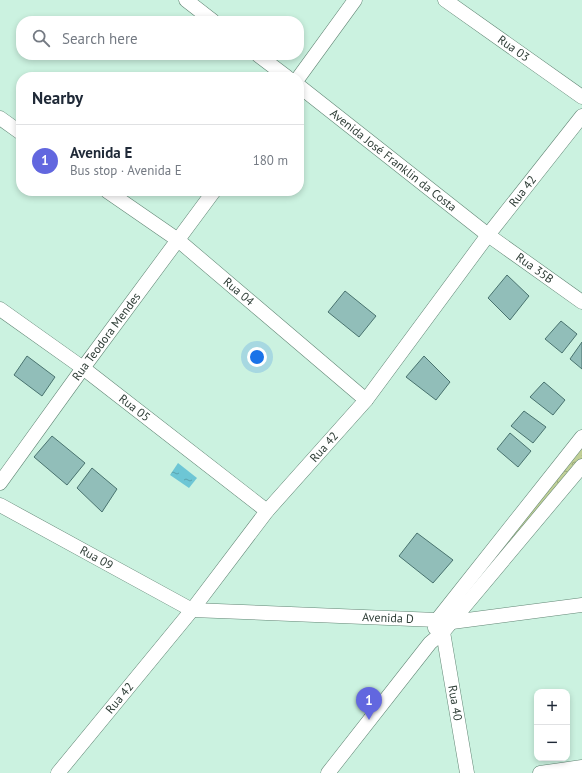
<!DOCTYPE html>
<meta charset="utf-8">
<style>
:root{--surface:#fff;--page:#f6f6f7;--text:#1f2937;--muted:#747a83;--line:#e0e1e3;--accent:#6267df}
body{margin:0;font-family:"PT Sans",sans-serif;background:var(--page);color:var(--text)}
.controls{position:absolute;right:12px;bottom:12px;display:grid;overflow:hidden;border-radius:8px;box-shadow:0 2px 6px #0003}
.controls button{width:36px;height:36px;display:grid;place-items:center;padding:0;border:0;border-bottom:1px solid var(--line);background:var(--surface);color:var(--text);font:20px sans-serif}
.you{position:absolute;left:257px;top:357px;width:14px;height:14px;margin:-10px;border:3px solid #fff;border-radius:50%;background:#1a73e8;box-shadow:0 0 0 6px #1a73e833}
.badge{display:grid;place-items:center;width:26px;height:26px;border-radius:50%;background:var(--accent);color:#fff;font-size:13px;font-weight:700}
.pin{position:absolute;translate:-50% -33px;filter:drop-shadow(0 1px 2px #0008)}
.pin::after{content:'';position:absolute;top:21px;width:14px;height:12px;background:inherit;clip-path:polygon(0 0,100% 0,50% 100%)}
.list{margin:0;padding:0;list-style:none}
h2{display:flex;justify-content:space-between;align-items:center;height:52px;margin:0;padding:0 16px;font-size:17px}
h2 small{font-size:13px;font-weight:400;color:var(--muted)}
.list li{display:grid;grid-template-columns:26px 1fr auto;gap:12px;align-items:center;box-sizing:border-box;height:72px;padding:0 16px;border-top:1px solid var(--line)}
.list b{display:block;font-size:15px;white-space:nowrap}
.list p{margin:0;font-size:13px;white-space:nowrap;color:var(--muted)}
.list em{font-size:13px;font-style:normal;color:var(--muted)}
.icon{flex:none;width:22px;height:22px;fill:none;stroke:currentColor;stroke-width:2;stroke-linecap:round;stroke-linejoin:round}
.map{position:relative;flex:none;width:582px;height:773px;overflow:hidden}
.search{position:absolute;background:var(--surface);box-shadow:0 2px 6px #0003;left:16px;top:16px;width:288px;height:44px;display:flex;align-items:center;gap:10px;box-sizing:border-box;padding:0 14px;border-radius:16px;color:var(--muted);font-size:15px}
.panel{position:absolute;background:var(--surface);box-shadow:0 2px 6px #0003;left:16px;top:72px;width:288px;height:124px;border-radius:16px}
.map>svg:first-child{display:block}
.park{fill:url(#park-crowns)}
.water{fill:url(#water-ripples)}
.building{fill:#91beb9;stroke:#49736f}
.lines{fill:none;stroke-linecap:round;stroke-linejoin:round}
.minor-casing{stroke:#628675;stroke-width:15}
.minor{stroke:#fff;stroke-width:14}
.labels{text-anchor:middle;stroke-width:3.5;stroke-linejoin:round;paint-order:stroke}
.street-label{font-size:12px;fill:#2f3e37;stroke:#fff}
</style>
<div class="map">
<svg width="582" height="773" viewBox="0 0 582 773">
<defs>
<pattern id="park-crowns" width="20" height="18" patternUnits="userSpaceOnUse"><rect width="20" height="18" fill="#c0cf95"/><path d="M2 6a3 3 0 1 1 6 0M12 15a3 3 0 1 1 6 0" fill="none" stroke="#9ca97a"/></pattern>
<pattern id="water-ripples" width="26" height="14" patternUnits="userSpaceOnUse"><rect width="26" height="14" fill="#6dc6d5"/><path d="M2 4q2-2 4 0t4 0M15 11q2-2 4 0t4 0" fill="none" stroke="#5aa2ae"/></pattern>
</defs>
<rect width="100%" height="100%" fill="#cbf2e0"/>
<polygon class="park" points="582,448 582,459 463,605 457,603"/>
<polygon class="water" points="178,463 197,478 189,488 170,475"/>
<g class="building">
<polygon points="507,275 529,296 510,320 488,298"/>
<polygon points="345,291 376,316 359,337 328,312"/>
<polygon points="561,321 577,334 562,353 545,339"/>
<polygon points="582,342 582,369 570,359"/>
<polygon points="27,356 55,377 42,396 14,375"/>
<polygon points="424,356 450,382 436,400 406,377"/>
<polygon points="544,382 565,400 553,415 530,397"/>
<polygon points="524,411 546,427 533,443 511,426"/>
<polygon points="510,433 531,451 518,467 497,449"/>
<polygon points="52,436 85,463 67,485 34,457"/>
<polygon points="92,468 117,489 102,512 77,488"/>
<polygon points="417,533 453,560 433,583 399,556"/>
</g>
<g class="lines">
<defs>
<g id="minor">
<polyline points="186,0 213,21"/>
<path id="s1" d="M445,0L582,97"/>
<polyline points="258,55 287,77"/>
<polyline points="299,77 355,0"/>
<path id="s2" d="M299,86L488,235L582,302"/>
<polyline points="0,118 21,133"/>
<path id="s3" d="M107,191L178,240L366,400"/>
<path id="s4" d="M0,309L83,368L267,511"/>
<path id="s5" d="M0,483L83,368L214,191"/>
<path id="s6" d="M0,505L192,610L437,620L452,622L582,605"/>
<polyline points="435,628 437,620 582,437"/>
<path id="s7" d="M443,632L467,773"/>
<path id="s8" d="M58,773L192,610L267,511L366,400L488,235L582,116"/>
<polyline points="328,773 430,643 443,632 582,466"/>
<polyline points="540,773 582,767"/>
</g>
</defs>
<use href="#minor" class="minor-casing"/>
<use href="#minor" class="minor"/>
</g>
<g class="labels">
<g class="street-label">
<text dy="4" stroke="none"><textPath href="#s1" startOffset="84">Rua 03</textPath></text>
<text dy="4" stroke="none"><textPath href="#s2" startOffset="120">Avenida José Franklin da Costa</textPath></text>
<text dy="4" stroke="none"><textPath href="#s8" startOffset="745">Rua 42</textPath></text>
<text dy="4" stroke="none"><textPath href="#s2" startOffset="298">Rua 35B</textPath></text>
<text dy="4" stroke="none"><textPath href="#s3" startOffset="166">Rua 04</textPath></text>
<text dy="4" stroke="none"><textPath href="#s5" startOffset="181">Rua Teodora Mendes</textPath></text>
<text dy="4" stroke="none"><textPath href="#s4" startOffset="167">Rua 05</textPath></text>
<text dy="4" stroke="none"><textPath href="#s8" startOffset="421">Rua 42</textPath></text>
<text dy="4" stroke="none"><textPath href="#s6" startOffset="110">Rua 09</textPath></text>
<text dy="4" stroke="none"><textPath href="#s6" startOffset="415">Avenida D</textPath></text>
<text dy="4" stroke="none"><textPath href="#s8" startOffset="97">Rua 42</textPath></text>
<text dy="4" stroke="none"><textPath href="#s7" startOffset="72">Rua 40</textPath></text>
</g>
</g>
</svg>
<div class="controls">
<button>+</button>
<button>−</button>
</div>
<div class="you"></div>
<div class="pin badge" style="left:369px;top:720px">1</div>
<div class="search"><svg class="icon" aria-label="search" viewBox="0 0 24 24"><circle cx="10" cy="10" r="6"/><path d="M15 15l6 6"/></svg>Search here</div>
<section class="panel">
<h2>Nearby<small></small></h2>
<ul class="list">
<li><span class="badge">1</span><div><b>Avenida E</b><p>Bus stop · Avenida E</p></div><em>180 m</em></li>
</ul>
</section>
</div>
